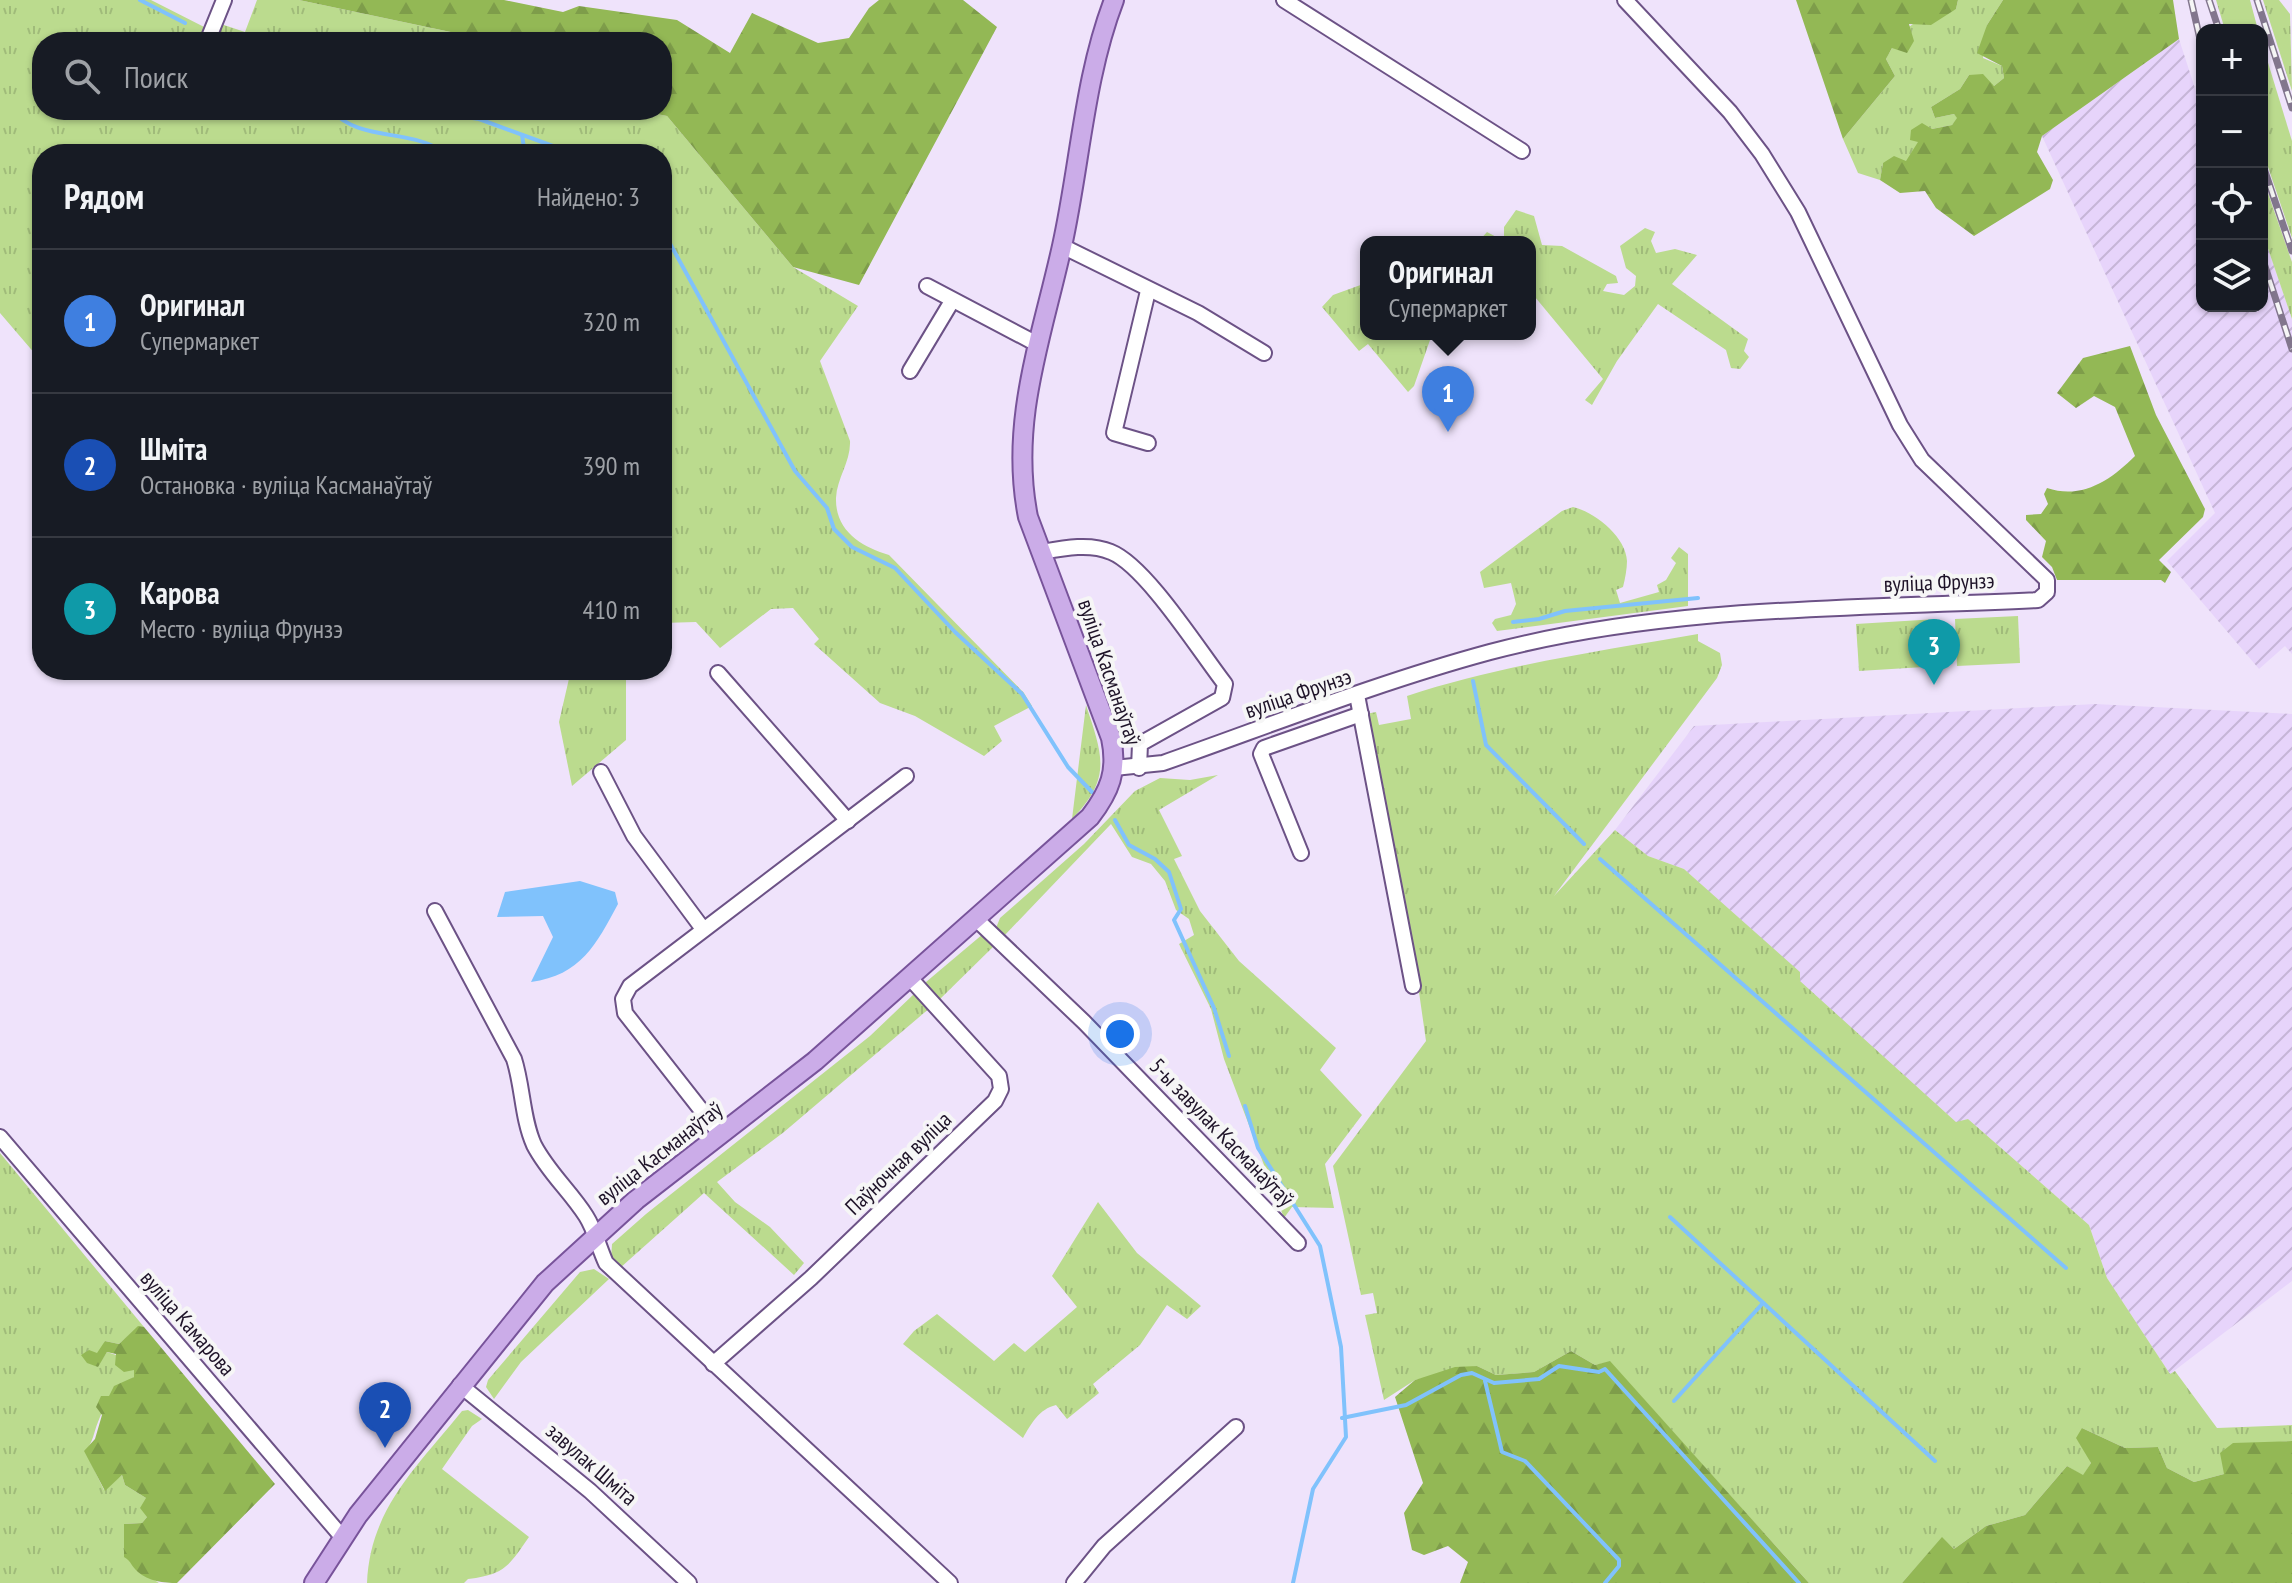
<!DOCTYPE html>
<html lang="ru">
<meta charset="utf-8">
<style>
:root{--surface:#171b24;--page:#20242c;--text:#f1f3f6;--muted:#9ea1a6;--line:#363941;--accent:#a8b593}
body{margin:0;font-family:"PT Sans Narrow",sans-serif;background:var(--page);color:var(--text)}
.controls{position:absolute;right:24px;top:24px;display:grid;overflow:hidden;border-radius:16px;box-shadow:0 2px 6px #0004}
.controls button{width:72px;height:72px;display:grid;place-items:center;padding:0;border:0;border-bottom:2px solid var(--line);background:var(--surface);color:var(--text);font:40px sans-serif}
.you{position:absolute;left:1120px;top:1034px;width:28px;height:28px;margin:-20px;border:6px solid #fff;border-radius:50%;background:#1a73e8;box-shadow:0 0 0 12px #1a73e833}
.badge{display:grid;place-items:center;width:52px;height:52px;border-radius:50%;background:var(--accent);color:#fff;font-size:26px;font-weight:700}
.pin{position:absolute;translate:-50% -66px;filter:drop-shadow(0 2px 4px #0008)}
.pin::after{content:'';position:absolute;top:42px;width:28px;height:24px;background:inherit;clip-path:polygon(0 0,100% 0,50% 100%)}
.popup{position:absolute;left:1360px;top:236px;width:176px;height:104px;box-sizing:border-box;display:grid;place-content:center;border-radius:16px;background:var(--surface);filter:drop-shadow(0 2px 6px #0005);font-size:26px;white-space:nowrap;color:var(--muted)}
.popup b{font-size:30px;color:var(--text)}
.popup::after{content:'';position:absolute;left:50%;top:100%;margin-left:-16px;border:16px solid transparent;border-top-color:var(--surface)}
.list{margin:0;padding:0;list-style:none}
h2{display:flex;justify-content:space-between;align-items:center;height:104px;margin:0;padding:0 32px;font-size:34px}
h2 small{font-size:26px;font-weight:400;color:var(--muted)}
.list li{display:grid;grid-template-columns:52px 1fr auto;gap:24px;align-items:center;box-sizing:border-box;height:144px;padding:0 32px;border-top:2px solid var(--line)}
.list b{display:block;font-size:30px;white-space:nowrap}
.list p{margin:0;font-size:26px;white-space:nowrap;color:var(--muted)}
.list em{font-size:26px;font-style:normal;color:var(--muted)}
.icon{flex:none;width:44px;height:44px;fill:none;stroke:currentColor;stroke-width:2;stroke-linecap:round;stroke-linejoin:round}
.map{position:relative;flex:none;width:2292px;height:1583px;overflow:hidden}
.search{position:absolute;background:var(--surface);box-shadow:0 2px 6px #0004;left:32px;top:32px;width:640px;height:88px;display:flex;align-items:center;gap:20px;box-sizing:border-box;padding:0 28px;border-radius:32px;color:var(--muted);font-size:30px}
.panel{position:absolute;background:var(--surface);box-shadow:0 2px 6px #0004;left:32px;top:144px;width:640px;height:536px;border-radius:32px}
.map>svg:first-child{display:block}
.industrial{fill:url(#industrial-furrows)}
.grass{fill:url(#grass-tufts)}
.forest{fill:url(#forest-firs)}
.water{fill:#80c2fc}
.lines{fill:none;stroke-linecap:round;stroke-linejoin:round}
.stream{stroke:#80c2fc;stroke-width:4}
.minor-casing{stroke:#6c5286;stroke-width:18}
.major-casing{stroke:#78539a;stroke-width:22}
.minor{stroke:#fff;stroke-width:14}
.major{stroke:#cbace8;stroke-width:18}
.rail-casing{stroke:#82768d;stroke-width:7}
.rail{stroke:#f6f6f6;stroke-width:4;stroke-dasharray:12;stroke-linecap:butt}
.labels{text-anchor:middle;stroke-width:8;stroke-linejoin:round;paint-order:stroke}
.street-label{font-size:22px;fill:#1e1328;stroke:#f6f6f6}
</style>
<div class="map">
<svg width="2292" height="1583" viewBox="0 0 2292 1583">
<defs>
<pattern id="industrial-furrows" width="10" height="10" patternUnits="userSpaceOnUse" patternTransform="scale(2)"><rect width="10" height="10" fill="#e7d4fb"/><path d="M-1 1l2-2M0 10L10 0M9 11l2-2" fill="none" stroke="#c6b5d7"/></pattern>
<pattern id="grass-tufts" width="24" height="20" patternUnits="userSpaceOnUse" patternTransform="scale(2)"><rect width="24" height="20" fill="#bbdb8e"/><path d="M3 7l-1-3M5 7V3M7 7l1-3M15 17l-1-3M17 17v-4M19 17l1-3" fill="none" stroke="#a0bb7a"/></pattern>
<pattern id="forest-firs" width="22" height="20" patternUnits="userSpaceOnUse" patternTransform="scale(2)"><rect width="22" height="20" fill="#93b855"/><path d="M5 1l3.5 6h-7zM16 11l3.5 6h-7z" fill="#7e9d4a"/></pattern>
</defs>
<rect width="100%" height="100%" fill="#efe3fb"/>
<g class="industrial">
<polygon points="2179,39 2202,110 2202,306 2262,306 2262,231 2292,319 2292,654 2285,646 2259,669 2167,561 2215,513 2042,136"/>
<polygon points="2095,704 2292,714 2292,1281 2170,1374 2107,1278 2089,1225 1968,1119 1957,1123 1799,981 1799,972 1684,869 1648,856 1615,830 1694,726"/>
</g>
<g class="grass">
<path d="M0,0H151L214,32L218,23L245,32L257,0H299L498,42H42V110H637L667,116L793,267L858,306L820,361L850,441C851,461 837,478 836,498C835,531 862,547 889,555L1024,693L1032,706L994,726L1002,741L984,756L915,716L880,703L814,644L819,639L793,608L771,609L720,648L696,622L662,623V154H42V362L0,313Z"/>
<path d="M1958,0H2003L1987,25L1983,58L2002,66L2004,78L1994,86L1969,75L1960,89L1931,107L1935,118L1954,114L1958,118L1952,125L1932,129L1906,162L1883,163L1880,180L1858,173L1843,139L1895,76L1886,59C1908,19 1915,21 1956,9Z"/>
<polygon points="2216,0 2250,0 2258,30 2225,30"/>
<polygon points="2263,0 2279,0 2290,14 2292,91"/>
<polygon points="2262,43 2292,141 2292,238 2262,149"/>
<polygon points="2262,176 2292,262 2292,319 2262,231"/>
<polygon points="1516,210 1534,216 1542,245 1562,246 1616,276 1618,283 1607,284 1603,291 1624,295 1635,286 1636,276 1626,268 1620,246 1645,228 1655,232 1651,241 1656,253 1675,249 1697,255 1672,284 1748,339 1744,351 1749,357 1740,369 1731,368 1726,350 1658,304 1617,361 1592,405 1585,400 1603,379 1530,291 1530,242 1478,242 1487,232 1500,239 1504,236 1504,227"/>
<polygon points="1366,283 1366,334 1427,334 1430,340 1414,386 1408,392 1368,344 1359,351 1322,307 1333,295"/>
<path d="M1573,507C1595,512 1626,537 1627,561C1627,569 1625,579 1623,587L1616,590L1620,603L1659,592L1657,585L1666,580L1676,563L1671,558L1679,547L1688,554V606L1497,631L1492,623L1495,619L1511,615L1516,604L1511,583L1484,588L1480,572L1562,511Z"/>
<polygon points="2018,616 2020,663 1957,666 1955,619"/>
<polygon points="1937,619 1940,666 1859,671 1856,624"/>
<path d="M1698,634V641L1720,653L1722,665L1717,678L1554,896L1615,830L1648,856L1684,869L1800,972V981L1956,1122L1968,1119L2089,1225L2107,1278L2170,1374L2175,1371L2217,1428L2292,1425V1441L2269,1443L2224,1474L2194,1482L2167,1468L2158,1447L2125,1448L2082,1428L2083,1444L2091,1463L2083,1476L2067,1466L2025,1515L1986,1526L1954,1549L1942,1538L1902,1583H1809L1610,1362L1595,1365L1571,1351L1534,1372L1496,1375L1477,1366L1415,1380L1384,1400L1365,1315L1377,1313L1373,1293L1361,1295L1333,1166L1426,1041L1415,964L1366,714L1376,712L1379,725L1411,719L1407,696C1501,665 1600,651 1698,634Z"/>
<polygon points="571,670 624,670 626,679 626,740 572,786 559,722"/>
<path d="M1086,705C1102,754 1113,778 1072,819Z"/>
<polygon points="1218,775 1159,810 1182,856 1174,859 1200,911 1239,961 1336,1048 1320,1070 1362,1115 1325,1164 1334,1208 1292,1207 1284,1218 1224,1059 1211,1009 1179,944 1194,935 1189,919 1176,910 1165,881 1151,864 1132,857 1111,824 1003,937 996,928 1000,918 1084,844 1135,791 1160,778 1190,780"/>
<polygon points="983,934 997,943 937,1002 924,987 926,982"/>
<polygon points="914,994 931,1007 784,1132 717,1182 735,1202 770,1227 804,1263 794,1275 704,1193 620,1268 611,1259 612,1244 646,1214 870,1036"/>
<path d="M0,1153L144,1327H138L119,1344L105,1341L97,1367L107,1352L116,1355L134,1369V1377C119,1387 104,1405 98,1422C93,1434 94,1441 85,1451L104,1490L122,1475L125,1485L146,1498L147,1517L142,1523L124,1524C132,1562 127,1562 159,1583H0Z"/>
<path d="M1098,1202L1137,1253L1201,1306L1187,1319L1167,1305L1140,1345L1093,1384L1099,1393L1067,1419L1056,1405C1039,1409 1031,1424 1023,1438L903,1344L914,1331L937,1314L994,1361L1014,1343L1025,1352L1077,1307L1052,1276Z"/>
<polygon points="594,1269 609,1279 521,1362 494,1399 486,1387 488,1380 580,1272"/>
<path d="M468,1410L482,1419L472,1426L442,1469L529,1537C508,1567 505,1574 468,1579L464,1583H367C370,1508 418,1466 462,1411Z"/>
</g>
<g class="forest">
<polygon points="299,0 504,0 563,12 579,6 677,20 730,53 752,13 818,43 849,38 869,8 879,0 963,0 997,27 859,285 793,267 667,116 637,110 662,110 662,42 498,42"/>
<polygon points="1796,0 1958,0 1956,9 1931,25 1909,24 1914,41 1907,53 1892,48 1886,59 1895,76 1843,139"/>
<polygon points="2003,0 2173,0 2179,39 2042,136 2037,152 2053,180 2050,189 1974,236 1936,208 1925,191 1900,193 1880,180 1883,163 1894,156 1906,161 1918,142 1910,140 1911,130 1922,123 1932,129 1952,125 1957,118 1954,114 1935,118 1931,107 1960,89 1969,75 1983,74 1994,86 2004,78 2002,66 1977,53 1987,25"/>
<path d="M2130,346L2156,415L2205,509L2203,517L2159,560L2171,572L2165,583L2161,580H2057L2052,567L2042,557L2046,541L2026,520V515L2041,514L2048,504L2044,494L2047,488C2082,500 2111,480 2135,456L2115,407L2094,396L2076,408L2057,393L2083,358Z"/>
<path d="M138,1326L144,1327L275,1484L177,1583C164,1583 148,1581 138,1572C131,1566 132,1562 124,1557V1524L142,1523L147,1517L140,1508L146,1498L125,1485L122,1475L105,1491L84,1451L95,1439L102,1415L96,1407L101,1396H109L114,1386L134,1377V1370L124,1372L115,1365L116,1354L107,1352L98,1367L87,1363L81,1355L89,1350L97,1353L105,1341L119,1344Z"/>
<polygon points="1571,1351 1595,1365 1610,1361 1809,1583 1460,1583 1468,1562 1448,1546 1424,1555 1412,1550 1404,1513 1423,1483 1395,1397 1415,1380 1455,1367 1477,1366 1496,1375 1534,1372"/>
<polygon points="2082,1428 2125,1448 2158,1447 2167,1468 2194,1482 2224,1474 2220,1453 2233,1443 2292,1441 2292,1583 1902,1583 1942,1537 1954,1549 1986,1526 2025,1515 2067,1466 2083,1475 2091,1463 2076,1438"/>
</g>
<path class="water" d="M580,881L615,892L618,904C596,945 581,975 531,982L553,937L543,916L497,917L505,892Z"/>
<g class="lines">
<g class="stream">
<polyline points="140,0 185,23"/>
<path d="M331,110C359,141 404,129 439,149"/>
<polyline points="421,110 479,119 575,154"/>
<polyline points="522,135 525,154"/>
<polyline points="662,229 795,471 827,508 834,529 852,547 895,568 955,632 1022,694 1068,767 1092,792"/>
<polyline points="1513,622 1539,619 1565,611 1698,598"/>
<polyline points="1473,681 1486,745 1584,844"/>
<polyline points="1115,820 1129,845 1155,859 1169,872 1181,909 1174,920 1214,1008 1229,1056"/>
<polyline points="1600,859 2066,1268"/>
<polyline points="1245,1106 1258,1148 1320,1246 1341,1347 1346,1437 1313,1489 1293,1583"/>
<polyline points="1670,1217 1935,1461"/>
<polyline points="1485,1381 1502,1452 1525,1461 1619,1560 1619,1566 1605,1583"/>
<polyline points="1674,1401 1763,1303"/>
<polyline points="1342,1418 1406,1405 1461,1375 1472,1373 1494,1383 1539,1379 1559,1366 1599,1372 1605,1369 1799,1583"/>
</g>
<defs>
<g id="minor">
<polyline points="1284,0 1522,151"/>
<polyline points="207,42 224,0"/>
<polyline points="1062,246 1198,313 1264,353"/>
<polyline points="927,286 1037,344"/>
<polyline points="1148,291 1114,433 1148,443"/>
<polyline points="910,371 952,301"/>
<path d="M1042,552C1064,548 1090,543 1111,552C1146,566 1200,652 1225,684L1222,698L1140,744L1139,768"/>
<polyline points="718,673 848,821"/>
<polyline points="1357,695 1413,986"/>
<path d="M1114,768L1163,763C1271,725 1379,682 1490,652C1668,605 1855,609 2038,600L2047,592V580L1922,460L1900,425L1798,212L1762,154L1730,112L1625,0"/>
<polyline points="601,772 634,836 703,929"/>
<polyline points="1301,853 1261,754 1264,748 1361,714"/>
<path d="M435,911L514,1059C523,1087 522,1118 534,1145C548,1172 570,1191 586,1216C595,1230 599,1248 606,1263L950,1583"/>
<polyline points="976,919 1084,1022 1298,1243"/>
<polyline points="720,1134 625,1013 623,999 630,986 906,776"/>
<polyline points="0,1137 343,1538"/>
<polyline points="713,1364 811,1278 995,1101 1001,1089 999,1076 909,977"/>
<polyline points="460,1385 590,1491 689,1583"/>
<polyline points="1074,1583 1104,1546 1236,1427"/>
</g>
<path id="major" d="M314,1583L358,1515L545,1283L636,1200L815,1061L1090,817C1110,791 1118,771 1111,738L1028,517C1009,422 1042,337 1062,246C1080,165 1084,78 1114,0"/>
</defs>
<use href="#minor" class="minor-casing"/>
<use href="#major" class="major-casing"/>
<use href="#minor" class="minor"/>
<use href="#major" class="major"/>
<defs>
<g id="rail">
<polyline points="2191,0 2202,48"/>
<polyline points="2209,0 2219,30"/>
<polyline points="2257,0 2292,108"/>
<polyline points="2262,163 2292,251"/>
<polyline points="2262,257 2292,349"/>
</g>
</defs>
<use href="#rail" class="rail-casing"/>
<use href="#rail" class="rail"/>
</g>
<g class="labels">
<g class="street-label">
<text transform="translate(1939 582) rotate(-2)" y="8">вуліца Фрунзэ</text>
<text transform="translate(1110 672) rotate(71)" y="8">вуліца Касманаўтаў</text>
<text transform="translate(1298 693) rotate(-19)" y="8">вуліца Фрунзэ</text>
<text transform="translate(1222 1132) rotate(46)" y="8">5-ы завулак Касманаўтаў</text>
<text transform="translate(659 1153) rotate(-38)" y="8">вуліца Касманаўтаў</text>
<text transform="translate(898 1163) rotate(-44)" y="8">Паўночная вуліца</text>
<text transform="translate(188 1323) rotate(49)" y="8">вуліца Камарова</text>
<text transform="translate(592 1464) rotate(41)" y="8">завулак Шміта</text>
</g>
</g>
</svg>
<div class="controls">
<button>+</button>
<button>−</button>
<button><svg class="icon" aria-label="locate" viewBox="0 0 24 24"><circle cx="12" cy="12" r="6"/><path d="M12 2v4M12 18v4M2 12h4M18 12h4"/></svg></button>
<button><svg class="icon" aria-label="layers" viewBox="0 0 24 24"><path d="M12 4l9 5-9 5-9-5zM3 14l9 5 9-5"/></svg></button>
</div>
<div class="you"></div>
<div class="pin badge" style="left:1448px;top:432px;background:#3f7fe0">1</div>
<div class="popup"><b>Оригинал</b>Супермаркет</div>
<div class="pin badge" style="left:385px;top:1448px;background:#1a4fb4">2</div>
<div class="pin badge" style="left:1934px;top:685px;background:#0f9aa8">3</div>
<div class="search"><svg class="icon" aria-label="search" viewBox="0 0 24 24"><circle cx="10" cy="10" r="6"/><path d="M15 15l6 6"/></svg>Поиск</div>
<section class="panel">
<h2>Рядом<small>Найдено: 3</small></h2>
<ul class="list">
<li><span class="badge" style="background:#3f7fe0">1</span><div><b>Оригинал</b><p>Супермаркет</p></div><em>320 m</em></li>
<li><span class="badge" style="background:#1a4fb4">2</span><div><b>Шміта</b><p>Остановка · вуліца Касманаўтаў</p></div><em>390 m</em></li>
<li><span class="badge" style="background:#0f9aa8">3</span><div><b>Карова</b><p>Место · вуліца Фрунзэ</p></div><em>410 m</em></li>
</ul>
</section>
</div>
